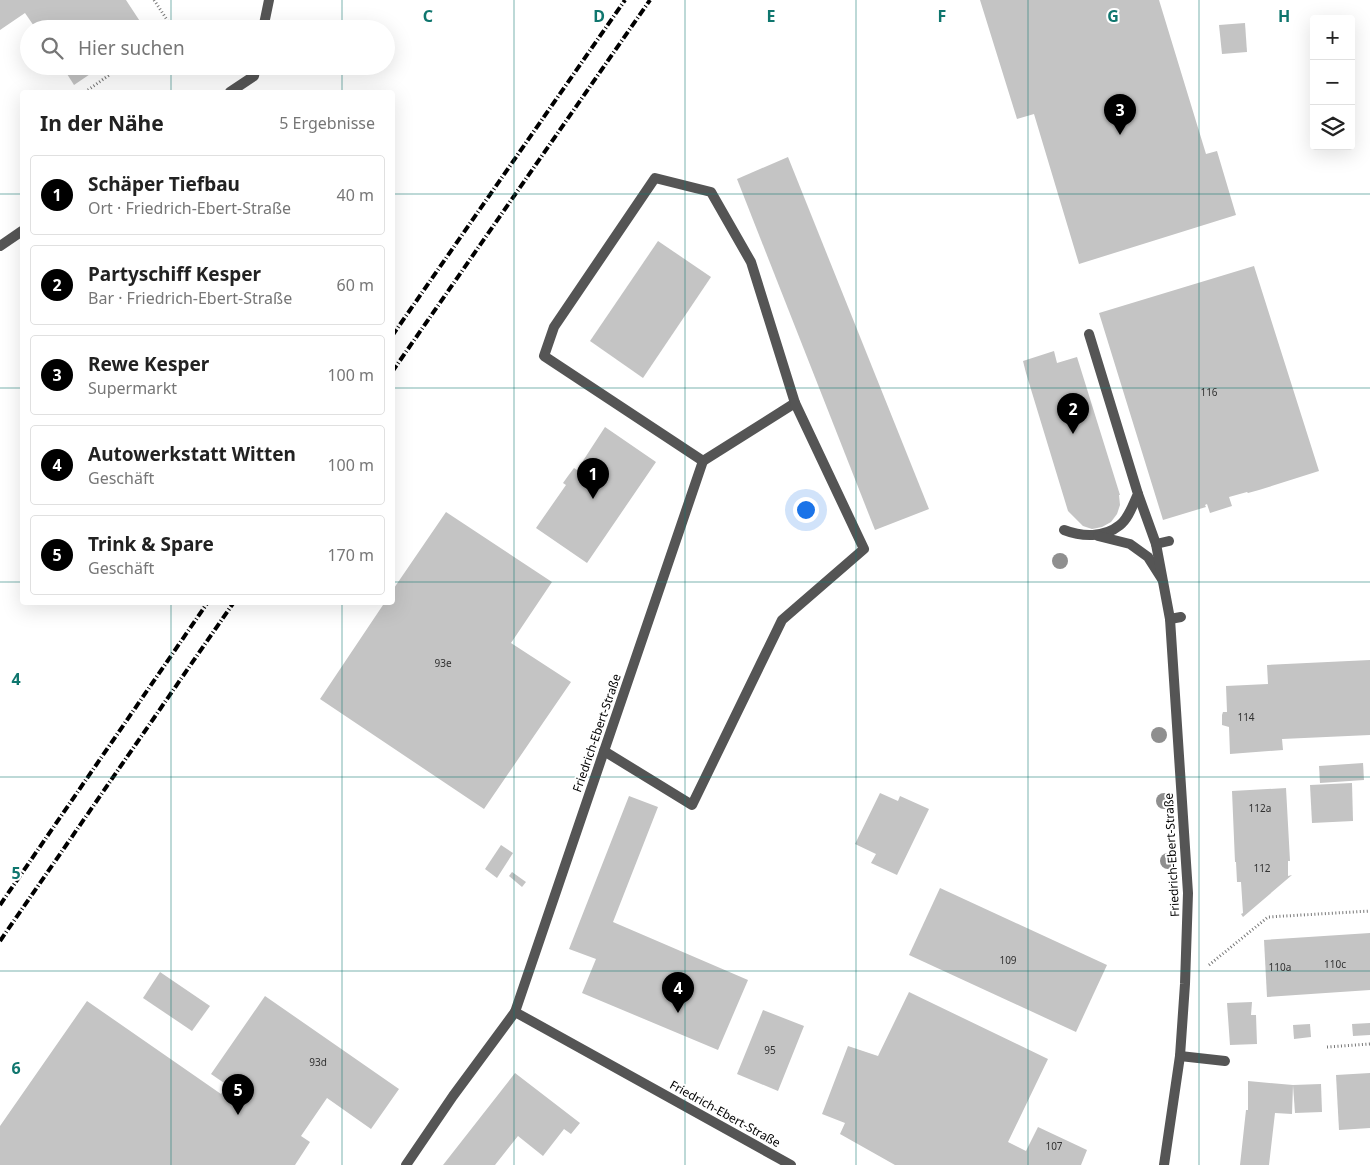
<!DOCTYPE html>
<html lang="de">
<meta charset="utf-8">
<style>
:root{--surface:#fff;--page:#f2f2f2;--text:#222;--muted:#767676;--line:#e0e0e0;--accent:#000}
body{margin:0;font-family:"Noto Sans",sans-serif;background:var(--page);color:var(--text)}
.controls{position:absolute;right:15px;top:15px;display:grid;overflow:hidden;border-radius:5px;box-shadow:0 5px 20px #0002}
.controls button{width:45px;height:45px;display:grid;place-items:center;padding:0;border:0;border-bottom:1px solid var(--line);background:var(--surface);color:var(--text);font:25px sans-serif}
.you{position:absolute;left:805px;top:509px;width:18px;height:18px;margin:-12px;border:4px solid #fff;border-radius:50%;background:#1a73e8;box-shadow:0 0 0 8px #1a73e833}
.badge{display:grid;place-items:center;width:32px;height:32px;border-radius:50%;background:var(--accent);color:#fff;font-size:16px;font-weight:700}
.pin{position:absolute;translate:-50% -41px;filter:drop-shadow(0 1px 2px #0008)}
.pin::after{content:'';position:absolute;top:26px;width:18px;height:15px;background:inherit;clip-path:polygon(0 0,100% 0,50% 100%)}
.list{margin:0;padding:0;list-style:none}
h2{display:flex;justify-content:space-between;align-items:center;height:65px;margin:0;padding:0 20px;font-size:21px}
h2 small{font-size:16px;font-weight:400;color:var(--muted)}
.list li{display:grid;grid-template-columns:32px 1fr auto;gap:15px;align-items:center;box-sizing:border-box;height:80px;margin:0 10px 10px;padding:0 10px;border:1px solid var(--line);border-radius:5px}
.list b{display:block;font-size:19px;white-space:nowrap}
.list p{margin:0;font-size:16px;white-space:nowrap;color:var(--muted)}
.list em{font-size:16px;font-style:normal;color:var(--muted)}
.icon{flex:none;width:28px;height:28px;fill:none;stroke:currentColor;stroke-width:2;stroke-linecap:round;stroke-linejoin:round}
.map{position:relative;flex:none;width:1370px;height:1165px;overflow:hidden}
.search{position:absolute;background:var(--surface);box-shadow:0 5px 20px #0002;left:20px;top:20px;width:375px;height:55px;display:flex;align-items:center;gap:12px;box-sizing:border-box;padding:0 18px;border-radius:28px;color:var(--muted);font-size:19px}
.panel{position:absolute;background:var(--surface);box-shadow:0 5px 20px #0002;left:20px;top:90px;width:375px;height:515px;border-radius:5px}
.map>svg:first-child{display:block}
.building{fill:#c4c4c4}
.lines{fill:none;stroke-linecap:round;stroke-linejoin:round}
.path{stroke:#777;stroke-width:3;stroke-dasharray:1 2.5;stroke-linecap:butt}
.service{stroke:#555;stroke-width:10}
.minor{stroke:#555;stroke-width:10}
.rail{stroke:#000;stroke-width:4;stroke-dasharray:8 2.5 1 2.5;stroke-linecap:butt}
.tree{fill:#8f8f8f}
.grid{fill:none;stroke:#0f766e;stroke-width:1;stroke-opacity:0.55}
.labels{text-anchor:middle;stroke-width:4;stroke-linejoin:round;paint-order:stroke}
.number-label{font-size:10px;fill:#313131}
.street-label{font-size:12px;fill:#000;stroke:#fff}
.grid-label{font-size:16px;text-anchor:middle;font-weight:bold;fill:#0f766e;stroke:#fff;stroke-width:4;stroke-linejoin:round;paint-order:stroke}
</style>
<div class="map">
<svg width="1370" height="1165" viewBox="0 0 1370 1165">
<rect width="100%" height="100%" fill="#fff"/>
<g class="building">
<polygon points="0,0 126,0 145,29 36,29 25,13 0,30"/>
<polygon points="980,0 1159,0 1206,154 1217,151 1236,215 1079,264 1034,114 1017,119"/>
<polygon points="1245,23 1247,52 1222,54 1219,25"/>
<polygon points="62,66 102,66 74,85"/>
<polygon points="788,157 929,509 875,530 737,179"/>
<polygon points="658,241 711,277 643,378 590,341"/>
<polygon points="1254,266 1319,471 1259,490 1248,493 1247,492 1229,497 1232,506 1210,513 1207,504 1205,505 1206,507 1163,520 1099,313"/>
<polygon points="1054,351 1057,363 1077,357 1120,495 1119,495 1120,505 1117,514 1111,522 1102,527 1092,529 1083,526 1068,511 1026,373 1023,361"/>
<polygon points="605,427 656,462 587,563 536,528 566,485 563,483 568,476 574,468 577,470"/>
<polygon points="446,512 552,582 511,643 571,682 484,809 320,699 385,602 392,602 392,591"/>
<polygon points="1370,660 1370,735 1282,739 1283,750 1230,754 1229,727 1222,725 1222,715 1223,712 1227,712 1226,686 1268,684 1267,665"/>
<polygon points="1363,763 1364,780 1320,783 1319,766"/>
<polygon points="1352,783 1353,821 1312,823 1310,785"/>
<polygon points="1286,788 1290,861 1288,861 1288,876 1292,875 1243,917 1241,914 1243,913 1241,882 1237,882 1236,862 1235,862 1232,791"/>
<polygon points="880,793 898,801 900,796 929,809 897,875 871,863 876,854 855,844"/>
<polygon points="629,796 658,807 613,922 748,980 718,1050 582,993 596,959 569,949"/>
<polygon points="501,845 513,853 497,878 485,869"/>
<polygon points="512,872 526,882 522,887 509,876"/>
<polygon points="940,888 1107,965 1076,1032 909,955"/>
<polygon points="1370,933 1370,990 1267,997 1264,940"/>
<polygon points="160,972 210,1006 192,1031 143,998"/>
<polygon points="909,992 1048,1059 1008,1142 1026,1151 1038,1127 1087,1150 1081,1165 895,1165 840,1134 845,1123 822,1114 848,1046 878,1056"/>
<polygon points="265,996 399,1089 371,1129 327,1098 301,1136 310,1142 295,1165 0,1165 0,1126 87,1001 221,1094 227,1085 211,1074"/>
<polygon points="1252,1002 1251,1015 1256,1015 1257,1044 1230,1045 1227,1003"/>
<polygon points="763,1010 804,1026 778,1091 737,1074"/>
<polygon points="1370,1023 1370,1035 1353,1036 1352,1024"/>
<polygon points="1310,1024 1311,1037 1294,1039 1293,1025"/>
<polygon points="515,1073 580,1123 571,1134 564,1129 543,1156 518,1136 495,1165 443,1165"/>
<polygon points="1370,1073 1370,1128 1339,1130 1336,1075"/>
<polygon points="1248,1081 1293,1085 1292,1114 1275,1113 1269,1165 1240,1165 1246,1110 1248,1110"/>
<polygon points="1321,1084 1322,1112 1295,1113 1293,1085"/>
</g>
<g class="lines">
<g class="path">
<polyline points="154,0 173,29"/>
<polyline points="85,92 122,66"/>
<polyline points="1209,965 1268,917 1370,911"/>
<polyline points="1327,1047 1370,1044"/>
</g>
<g class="service">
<polyline points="263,29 269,0"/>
<polyline points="230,92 254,76 256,66"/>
<polygon points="655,178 711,192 751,262 795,403 703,461 544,356 554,327"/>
<polyline points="0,246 22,231"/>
<polyline points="1138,494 1156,544 1169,541"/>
<path d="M1064,530C1082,537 1104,538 1120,525C1129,518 1133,504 1138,494L1089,334"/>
<polyline points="1098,536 1130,544 1148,557 1162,579"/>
<polyline points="1170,619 1181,617"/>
<polyline points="604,751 692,805 782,620 864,549 795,403"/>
<polyline points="1180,1056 1225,1061"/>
</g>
<g class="minor">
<polyline points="1156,544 1170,619 1188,893 1185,984 1180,1056 1164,1165"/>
<polyline points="515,1012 703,461"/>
<polyline points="406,1165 453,1096 515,1012 791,1165"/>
</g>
<g class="rail">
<polyline points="392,336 625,0"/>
<polyline points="392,372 650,0"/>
<polyline points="0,905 208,602"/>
<polyline points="0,941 234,602"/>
</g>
</g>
<g class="tree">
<circle cx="1060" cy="561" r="8"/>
<circle cx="1159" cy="735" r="8"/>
<circle cx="1164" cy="801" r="8"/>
<circle cx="1168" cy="861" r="8"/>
</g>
<path class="grid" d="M171,0V29M342,0V29M514,0V1165M685,0V1165M856,0V1165M1028,0V1165M1199,0V1165M171,66V92M342,66V92M0,194H22M392,194H1370M0,388H22M392,388H1370M0,582H22M392,582H1370M171,602V1165M342,602V1165M0,777H1370M0,971H1370"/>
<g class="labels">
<g class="number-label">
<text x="1209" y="396">116</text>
<text x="443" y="667">93e</text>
<text x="1246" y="721">114</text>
<text x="1260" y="812">112a</text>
<text x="1262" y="872">112</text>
<text x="1008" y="964">109</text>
<text x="1335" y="968">110c</text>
<text x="1280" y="971">110a</text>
<text x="770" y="1054">95</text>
<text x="318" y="1066">93d</text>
<text x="1054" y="1150">107</text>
</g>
<g class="street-label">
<text transform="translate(597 733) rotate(-71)" y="4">Friedrich-Ebert-Straße</text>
<text transform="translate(1172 855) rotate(-93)" y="4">Friedrich-Ebert-Straße</text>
<text transform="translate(725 1114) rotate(29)" y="4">Friedrich-Ebert-Straße</text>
</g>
</g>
<g class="grid-label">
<text x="428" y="22">C</text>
<text x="599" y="22">D</text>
<text x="771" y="22">E</text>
<text x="942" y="22">F</text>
<text x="1113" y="22">G</text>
<text x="1284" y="22">H</text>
<text x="16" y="685">4</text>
<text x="16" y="879">5</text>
<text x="16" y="1074">6</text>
</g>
</svg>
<div class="controls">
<button>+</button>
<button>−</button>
<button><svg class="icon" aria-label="layers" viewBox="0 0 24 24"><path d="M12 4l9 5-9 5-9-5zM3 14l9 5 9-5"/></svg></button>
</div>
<div class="you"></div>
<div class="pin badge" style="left:593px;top:499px">1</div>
<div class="pin badge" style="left:1073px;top:434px">2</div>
<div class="pin badge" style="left:1120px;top:135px">3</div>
<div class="pin badge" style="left:678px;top:1013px">4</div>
<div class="pin badge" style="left:238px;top:1115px">5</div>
<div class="search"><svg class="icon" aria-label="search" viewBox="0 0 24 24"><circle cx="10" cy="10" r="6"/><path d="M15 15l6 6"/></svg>Hier suchen</div>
<section class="panel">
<h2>In der Nähe<small>5 Ergebnisse</small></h2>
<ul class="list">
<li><span class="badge">1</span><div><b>Schäper Tiefbau</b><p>Ort · Friedrich-Ebert-Straße</p></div><em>40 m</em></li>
<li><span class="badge">2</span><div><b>Partyschiff Kesper</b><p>Bar · Friedrich-Ebert-Straße</p></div><em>60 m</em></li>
<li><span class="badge">3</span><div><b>Rewe Kesper</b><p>Supermarkt</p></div><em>100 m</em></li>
<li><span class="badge">4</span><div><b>Autowerkstatt Witten</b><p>Geschäft</p></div><em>100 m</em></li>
<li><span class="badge">5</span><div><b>Trink &amp; Spare</b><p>Geschäft</p></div><em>170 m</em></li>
</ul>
</section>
</div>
